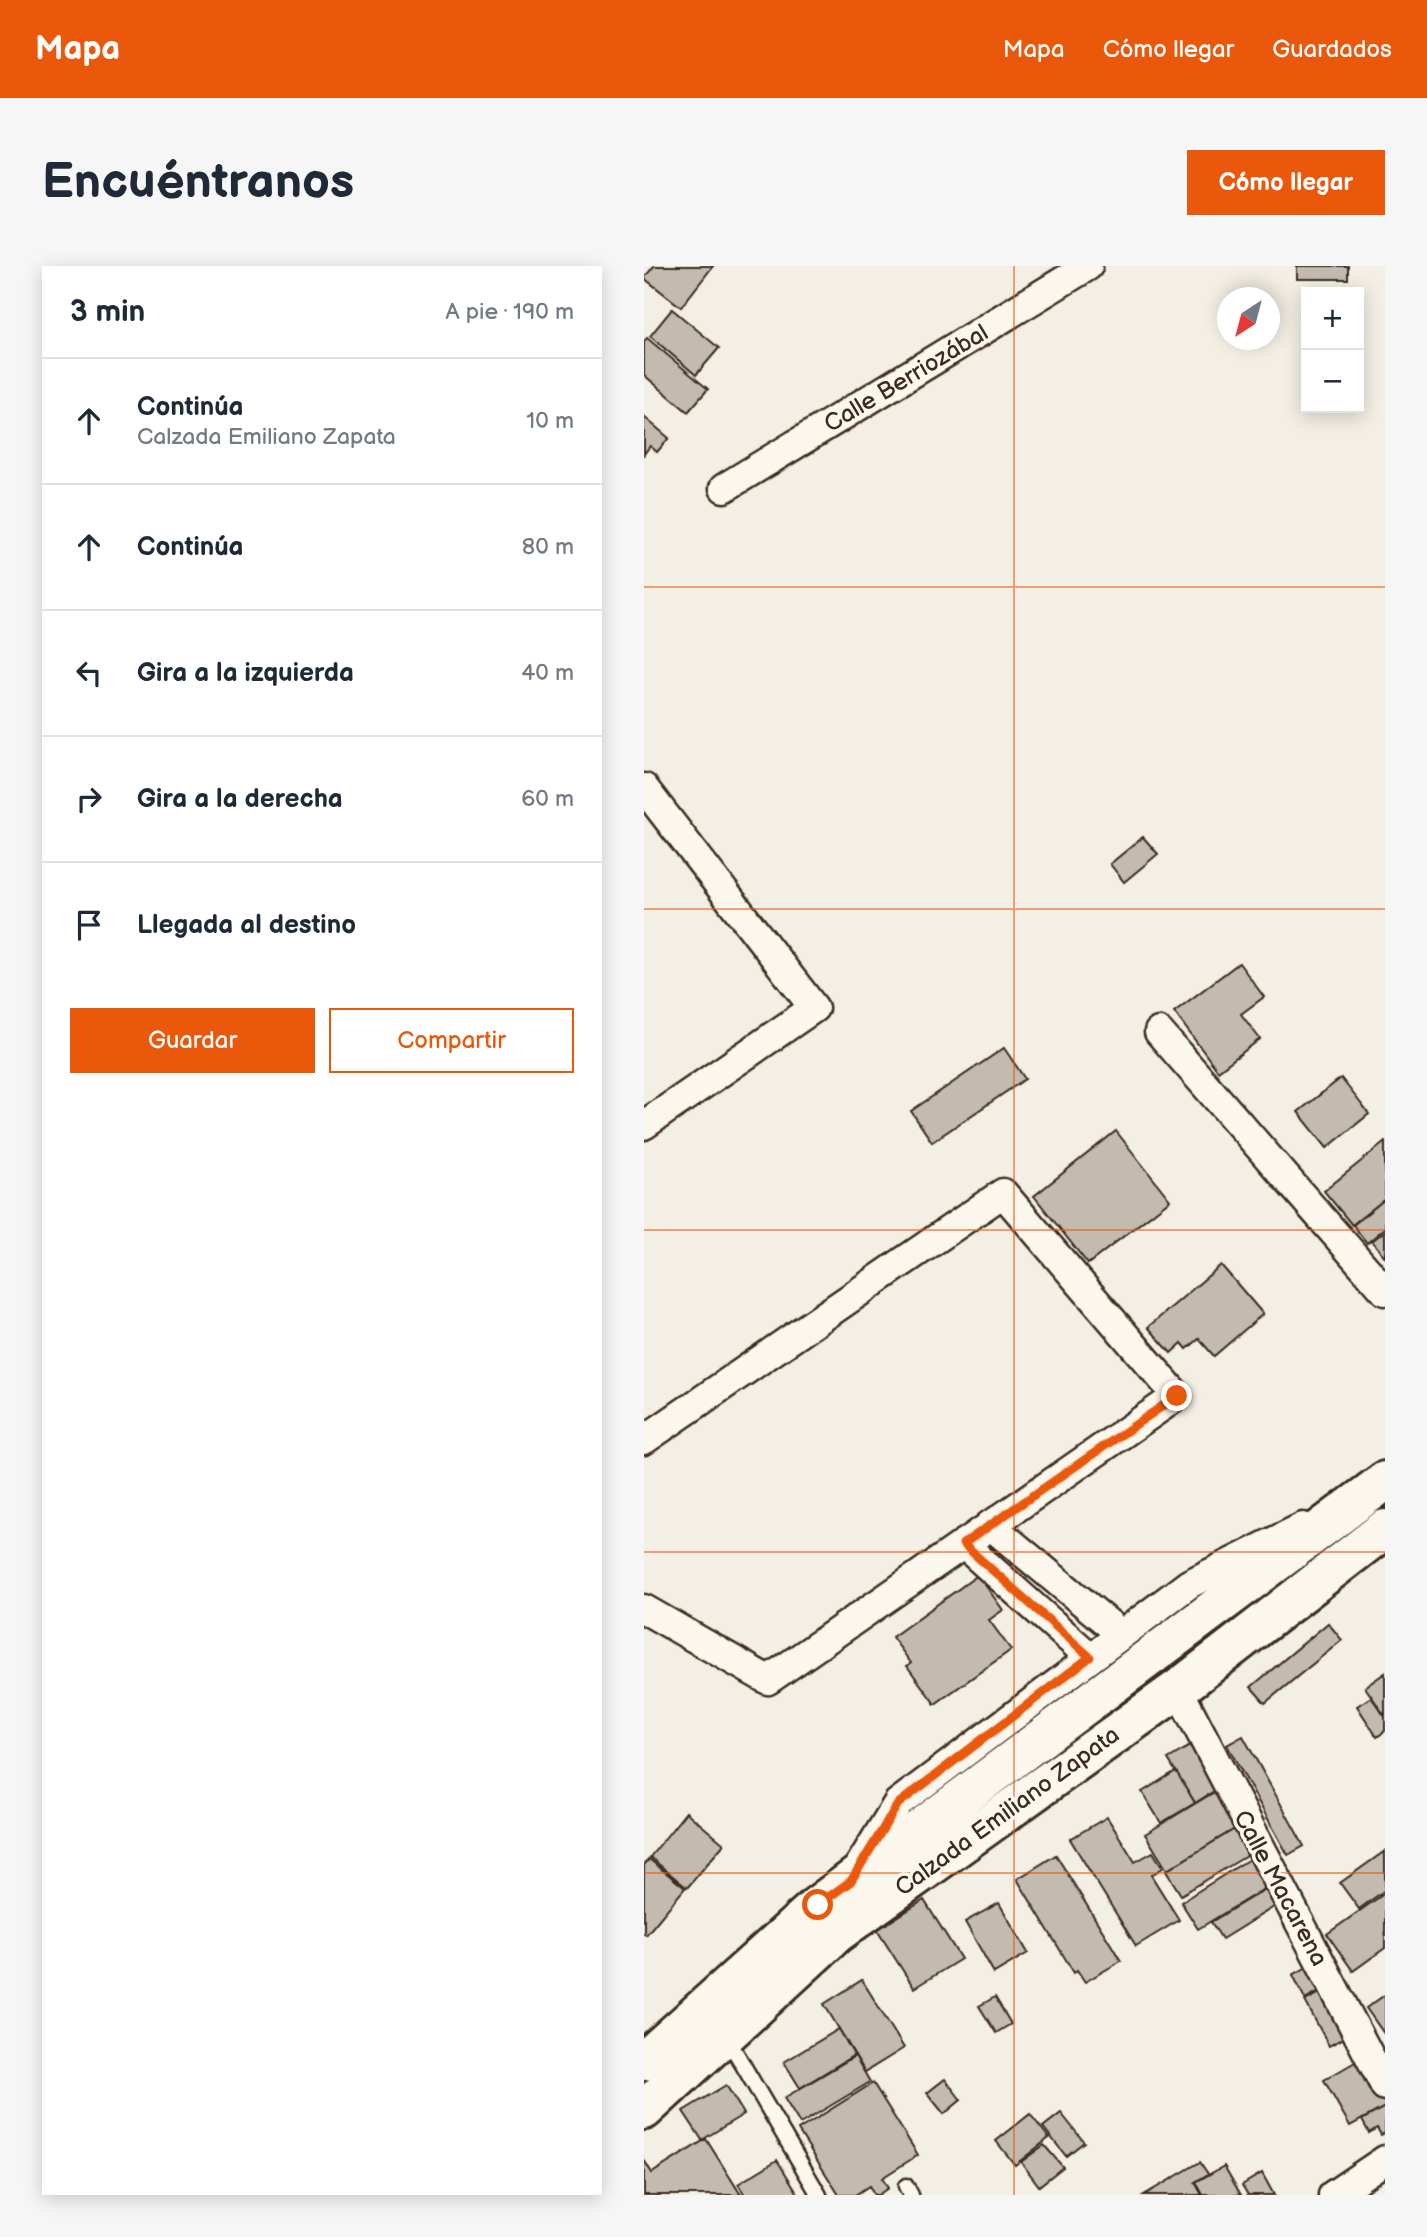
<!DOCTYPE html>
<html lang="es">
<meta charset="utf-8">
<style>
:root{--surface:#fff;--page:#f6f6f7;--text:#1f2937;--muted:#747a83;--line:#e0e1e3;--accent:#ea580c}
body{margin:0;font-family:"Balsamiq Sans",sans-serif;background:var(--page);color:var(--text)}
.controls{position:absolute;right:21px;top:21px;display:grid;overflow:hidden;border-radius:0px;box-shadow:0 4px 18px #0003}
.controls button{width:63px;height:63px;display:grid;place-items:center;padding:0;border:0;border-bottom:2px solid var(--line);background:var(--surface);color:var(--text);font:35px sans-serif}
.compass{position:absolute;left:573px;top:21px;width:63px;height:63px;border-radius:50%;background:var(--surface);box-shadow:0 4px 18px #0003;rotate:216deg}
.stop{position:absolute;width:21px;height:21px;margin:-16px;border:5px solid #ea580c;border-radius:50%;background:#fff}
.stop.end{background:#ea580c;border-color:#fff;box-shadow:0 2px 7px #0008}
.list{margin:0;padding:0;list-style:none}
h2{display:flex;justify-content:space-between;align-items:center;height:91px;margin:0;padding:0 28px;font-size:30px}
h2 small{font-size:23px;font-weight:400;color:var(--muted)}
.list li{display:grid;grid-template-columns:46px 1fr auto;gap:21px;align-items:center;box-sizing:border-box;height:126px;padding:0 28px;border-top:2px solid var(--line)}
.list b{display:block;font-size:26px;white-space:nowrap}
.list p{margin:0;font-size:23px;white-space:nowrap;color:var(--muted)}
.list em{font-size:23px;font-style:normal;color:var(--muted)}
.actions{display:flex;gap:14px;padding:21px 28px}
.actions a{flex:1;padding:16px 0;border:2px solid var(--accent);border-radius:0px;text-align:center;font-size:24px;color:var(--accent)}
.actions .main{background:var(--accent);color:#fff}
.icon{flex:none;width:38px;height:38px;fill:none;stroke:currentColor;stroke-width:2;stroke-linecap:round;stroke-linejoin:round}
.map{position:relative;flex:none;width:741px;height:1929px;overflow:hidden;border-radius:0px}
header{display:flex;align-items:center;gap:42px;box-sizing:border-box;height:98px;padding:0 35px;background:var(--accent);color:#fff}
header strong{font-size:33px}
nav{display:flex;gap:38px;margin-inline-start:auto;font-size:24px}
.intro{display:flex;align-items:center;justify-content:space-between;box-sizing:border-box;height:168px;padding:0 42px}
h1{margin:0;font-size:49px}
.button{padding:18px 32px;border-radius:0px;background:var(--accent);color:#fff;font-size:24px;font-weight:700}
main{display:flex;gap:42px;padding:0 42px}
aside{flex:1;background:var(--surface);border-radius:0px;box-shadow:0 4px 18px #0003}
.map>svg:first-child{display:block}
.building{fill:#c3bbb0;stroke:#3b2a1e;stroke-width:2}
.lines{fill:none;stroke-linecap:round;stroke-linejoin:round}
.service-casing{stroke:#3b2a1e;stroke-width:19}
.minor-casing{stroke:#3b2a1e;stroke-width:33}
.secondary-casing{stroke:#3b2a1e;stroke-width:44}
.service{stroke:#fbf7ec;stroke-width:14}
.minor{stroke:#fbf7ec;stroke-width:28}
.secondary{stroke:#fbf7ec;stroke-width:38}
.route{stroke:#ea580c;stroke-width:9}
.grid{fill:none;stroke:#e8590c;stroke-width:2;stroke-opacity:0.55}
.labels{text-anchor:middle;stroke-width:7;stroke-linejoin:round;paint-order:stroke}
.street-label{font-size:24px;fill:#3b2a1e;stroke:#fbf7ec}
</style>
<header>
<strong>Mapa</strong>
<nav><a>Mapa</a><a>Cómo llegar</a><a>Guardados</a></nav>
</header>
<div class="intro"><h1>Encuéntranos</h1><a class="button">Cómo llegar</a></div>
<main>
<aside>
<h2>3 min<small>A pie · 190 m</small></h2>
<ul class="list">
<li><svg class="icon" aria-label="ahead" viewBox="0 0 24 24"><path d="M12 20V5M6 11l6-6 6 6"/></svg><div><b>Continúa</b><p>Calzada Emiliano Zapata</p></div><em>10 m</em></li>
<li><svg class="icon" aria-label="ahead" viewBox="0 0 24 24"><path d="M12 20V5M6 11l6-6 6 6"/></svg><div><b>Continúa</b></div><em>80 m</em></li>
<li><svg class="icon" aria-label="left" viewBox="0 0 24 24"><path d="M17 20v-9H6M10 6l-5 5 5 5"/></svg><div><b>Gira a la izquierda</b></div><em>40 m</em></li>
<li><svg class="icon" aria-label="right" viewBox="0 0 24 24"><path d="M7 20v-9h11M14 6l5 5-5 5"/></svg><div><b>Gira a la derecha</b></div><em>60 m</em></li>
<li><svg class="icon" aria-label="arrive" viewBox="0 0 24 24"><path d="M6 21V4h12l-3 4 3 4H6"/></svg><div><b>Llegada al destino</b></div></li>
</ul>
<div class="actions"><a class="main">Guardar</a><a>Compartir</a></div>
</aside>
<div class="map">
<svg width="741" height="1929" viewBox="0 0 741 1929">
<rect width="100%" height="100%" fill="#f3efe4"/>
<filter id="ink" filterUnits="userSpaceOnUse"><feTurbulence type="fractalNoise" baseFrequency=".0143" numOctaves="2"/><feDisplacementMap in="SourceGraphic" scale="14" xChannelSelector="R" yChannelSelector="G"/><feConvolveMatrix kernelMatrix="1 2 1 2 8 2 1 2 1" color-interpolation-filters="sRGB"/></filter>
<g filter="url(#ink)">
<g class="building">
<polygon points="10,0 69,0 37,41 0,12"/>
<rect x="653" y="0" width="51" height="13"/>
<polygon points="28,43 75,82 52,109 6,70"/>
<polygon points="3,72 64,123 44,146 0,109 0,76"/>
<polygon points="0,151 25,172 13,186 6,180 0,188"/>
<polygon points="499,571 514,588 480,616 466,598"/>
<polygon points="595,697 620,731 597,748 616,773 574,805 530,746"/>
<polygon points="360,782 381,813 288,876 267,845"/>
<polygon points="697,812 725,848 683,882 654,846"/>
<polygon points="472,865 526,934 444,998 390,930"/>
<polygon points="741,876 741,933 708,959 680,925"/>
<polygon points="741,933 741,962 723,977 709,959"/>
<polygon points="741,965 741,991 728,975"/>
<polygon points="577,999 619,1048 570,1090 555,1073 543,1083 538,1077 527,1087 504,1061"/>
<polygon points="334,1309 359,1344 345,1354 367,1384 291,1438 263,1400 267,1397 248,1371"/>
<polygon points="684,1357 698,1374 621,1437 607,1421"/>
<polygon points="741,1407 741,1450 721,1421"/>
<polygon points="727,1431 741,1451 741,1465 733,1471 713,1440"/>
<polygon points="599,1470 660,1580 644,1589 583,1479"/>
<polygon points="551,1477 578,1520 551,1537 524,1493"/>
<polygon points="532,1505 551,1537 517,1557 498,1526"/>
<polygon points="577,1522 599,1558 523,1604 501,1568"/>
<polygon points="42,1546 80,1578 43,1622 6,1591"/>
<polygon points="463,1551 491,1596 509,1586 519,1602 507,1609 535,1654 492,1680 426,1573"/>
<polygon points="599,1558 614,1583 537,1629 522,1605"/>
<polygon points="741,1585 741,1624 715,1643 696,1617"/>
<polygon points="412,1589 477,1695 441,1716 433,1704 430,1707 373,1613"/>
<polygon points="610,1590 628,1618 554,1663 537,1636"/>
<polygon points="5,1593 41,1622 2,1669 0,1668 0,1599"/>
<polygon points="628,1619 638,1636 578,1673 567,1656"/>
<polygon points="741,1627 741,1682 709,1705 683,1668"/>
<polygon points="280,1634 317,1693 270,1722 233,1664"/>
<polygon points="355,1637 384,1687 350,1707 321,1656"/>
<polygon points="674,1695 687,1719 661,1733 649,1709"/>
<polygon points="218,1714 260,1782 221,1806 180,1738"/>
<polygon points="687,1721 711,1766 685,1780 661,1735"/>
<polygon points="741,1729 741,1769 722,1742"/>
<polygon points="351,1731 367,1758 352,1767 335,1740"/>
<polygon points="195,1763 210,1789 156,1822 140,1796"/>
<polygon points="211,1790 226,1816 156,1858 140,1832"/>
<polygon points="718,1792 741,1832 741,1841 706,1860 680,1814"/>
<polygon points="301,1813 317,1834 300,1848 283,1827"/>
<polygon points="229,1817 274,1889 238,1912 244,1922 234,1929 230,1929 225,1920 211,1929 195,1929 154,1864"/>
<polygon points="82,1819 100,1848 58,1874 39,1845"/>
<polygon points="741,1841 741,1867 737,1869 733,1862 725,1867 718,1854"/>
<polygon points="417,1847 440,1876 422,1890 399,1861"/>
<polygon points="386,1848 405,1872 371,1899 352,1875"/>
<polygon points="62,1873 97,1929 0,1929 0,1894 8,1907"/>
<polygon points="400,1879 419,1901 395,1920 377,1896"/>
<polygon points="133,1894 155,1929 101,1929 94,1918"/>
<polygon points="556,1896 564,1908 551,1916 558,1929 500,1929"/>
<polygon points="580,1900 597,1929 559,1929 552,1916"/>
<polygon points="618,1907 630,1929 604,1929 598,1919"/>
</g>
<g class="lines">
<defs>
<g id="service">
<polyline points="82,1770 175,1929"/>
<polyline points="262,1920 267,1929"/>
</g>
<g id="minor">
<polyline points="80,222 444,0"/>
<polyline points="0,522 170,742 0,859"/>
<polyline points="515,766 741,1025"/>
<polyline points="0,1174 359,927 533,1130 124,1414 0,1343"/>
<polyline points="346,1259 477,1368"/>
<polyline points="319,1278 446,1391"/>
<polyline points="534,1423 741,1820"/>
<polyline points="214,1602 254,1537 545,1318 659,1261"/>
<polyline points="689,1929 741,1894"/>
</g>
<g id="secondary">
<polyline points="0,1795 174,1639 741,1215"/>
<polyline points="0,1844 193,1667 534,1423 741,1263"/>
</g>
</defs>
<use href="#service" class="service-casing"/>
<use href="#minor" class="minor-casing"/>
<use href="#secondary" class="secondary-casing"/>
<use href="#service" class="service"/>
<use href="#minor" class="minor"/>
<use href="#secondary" class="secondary"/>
</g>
</g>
<g class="lines" filter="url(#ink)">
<polyline class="route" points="174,1639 207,1615 254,1538 446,1391 319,1278 533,1130"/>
</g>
<path class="grid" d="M370,0V1929M0,321H741M0,643H741M0,964H741M0,1286H741M0,1607H741"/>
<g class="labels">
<g class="street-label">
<text transform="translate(262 112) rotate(-31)" y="8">Calle Berriozábal</text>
<text transform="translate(363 1545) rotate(-36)" y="8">Calzada Emiliano Zapata</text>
<text transform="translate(637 1622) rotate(62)" y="8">Calle Macarena</text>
</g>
</g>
</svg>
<div class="controls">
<button>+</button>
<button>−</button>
</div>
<svg class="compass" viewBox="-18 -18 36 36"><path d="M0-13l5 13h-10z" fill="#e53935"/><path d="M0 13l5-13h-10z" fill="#747a83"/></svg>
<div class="stop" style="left:174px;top:1639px"></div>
<div class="stop end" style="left:533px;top:1130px"></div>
</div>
</main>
